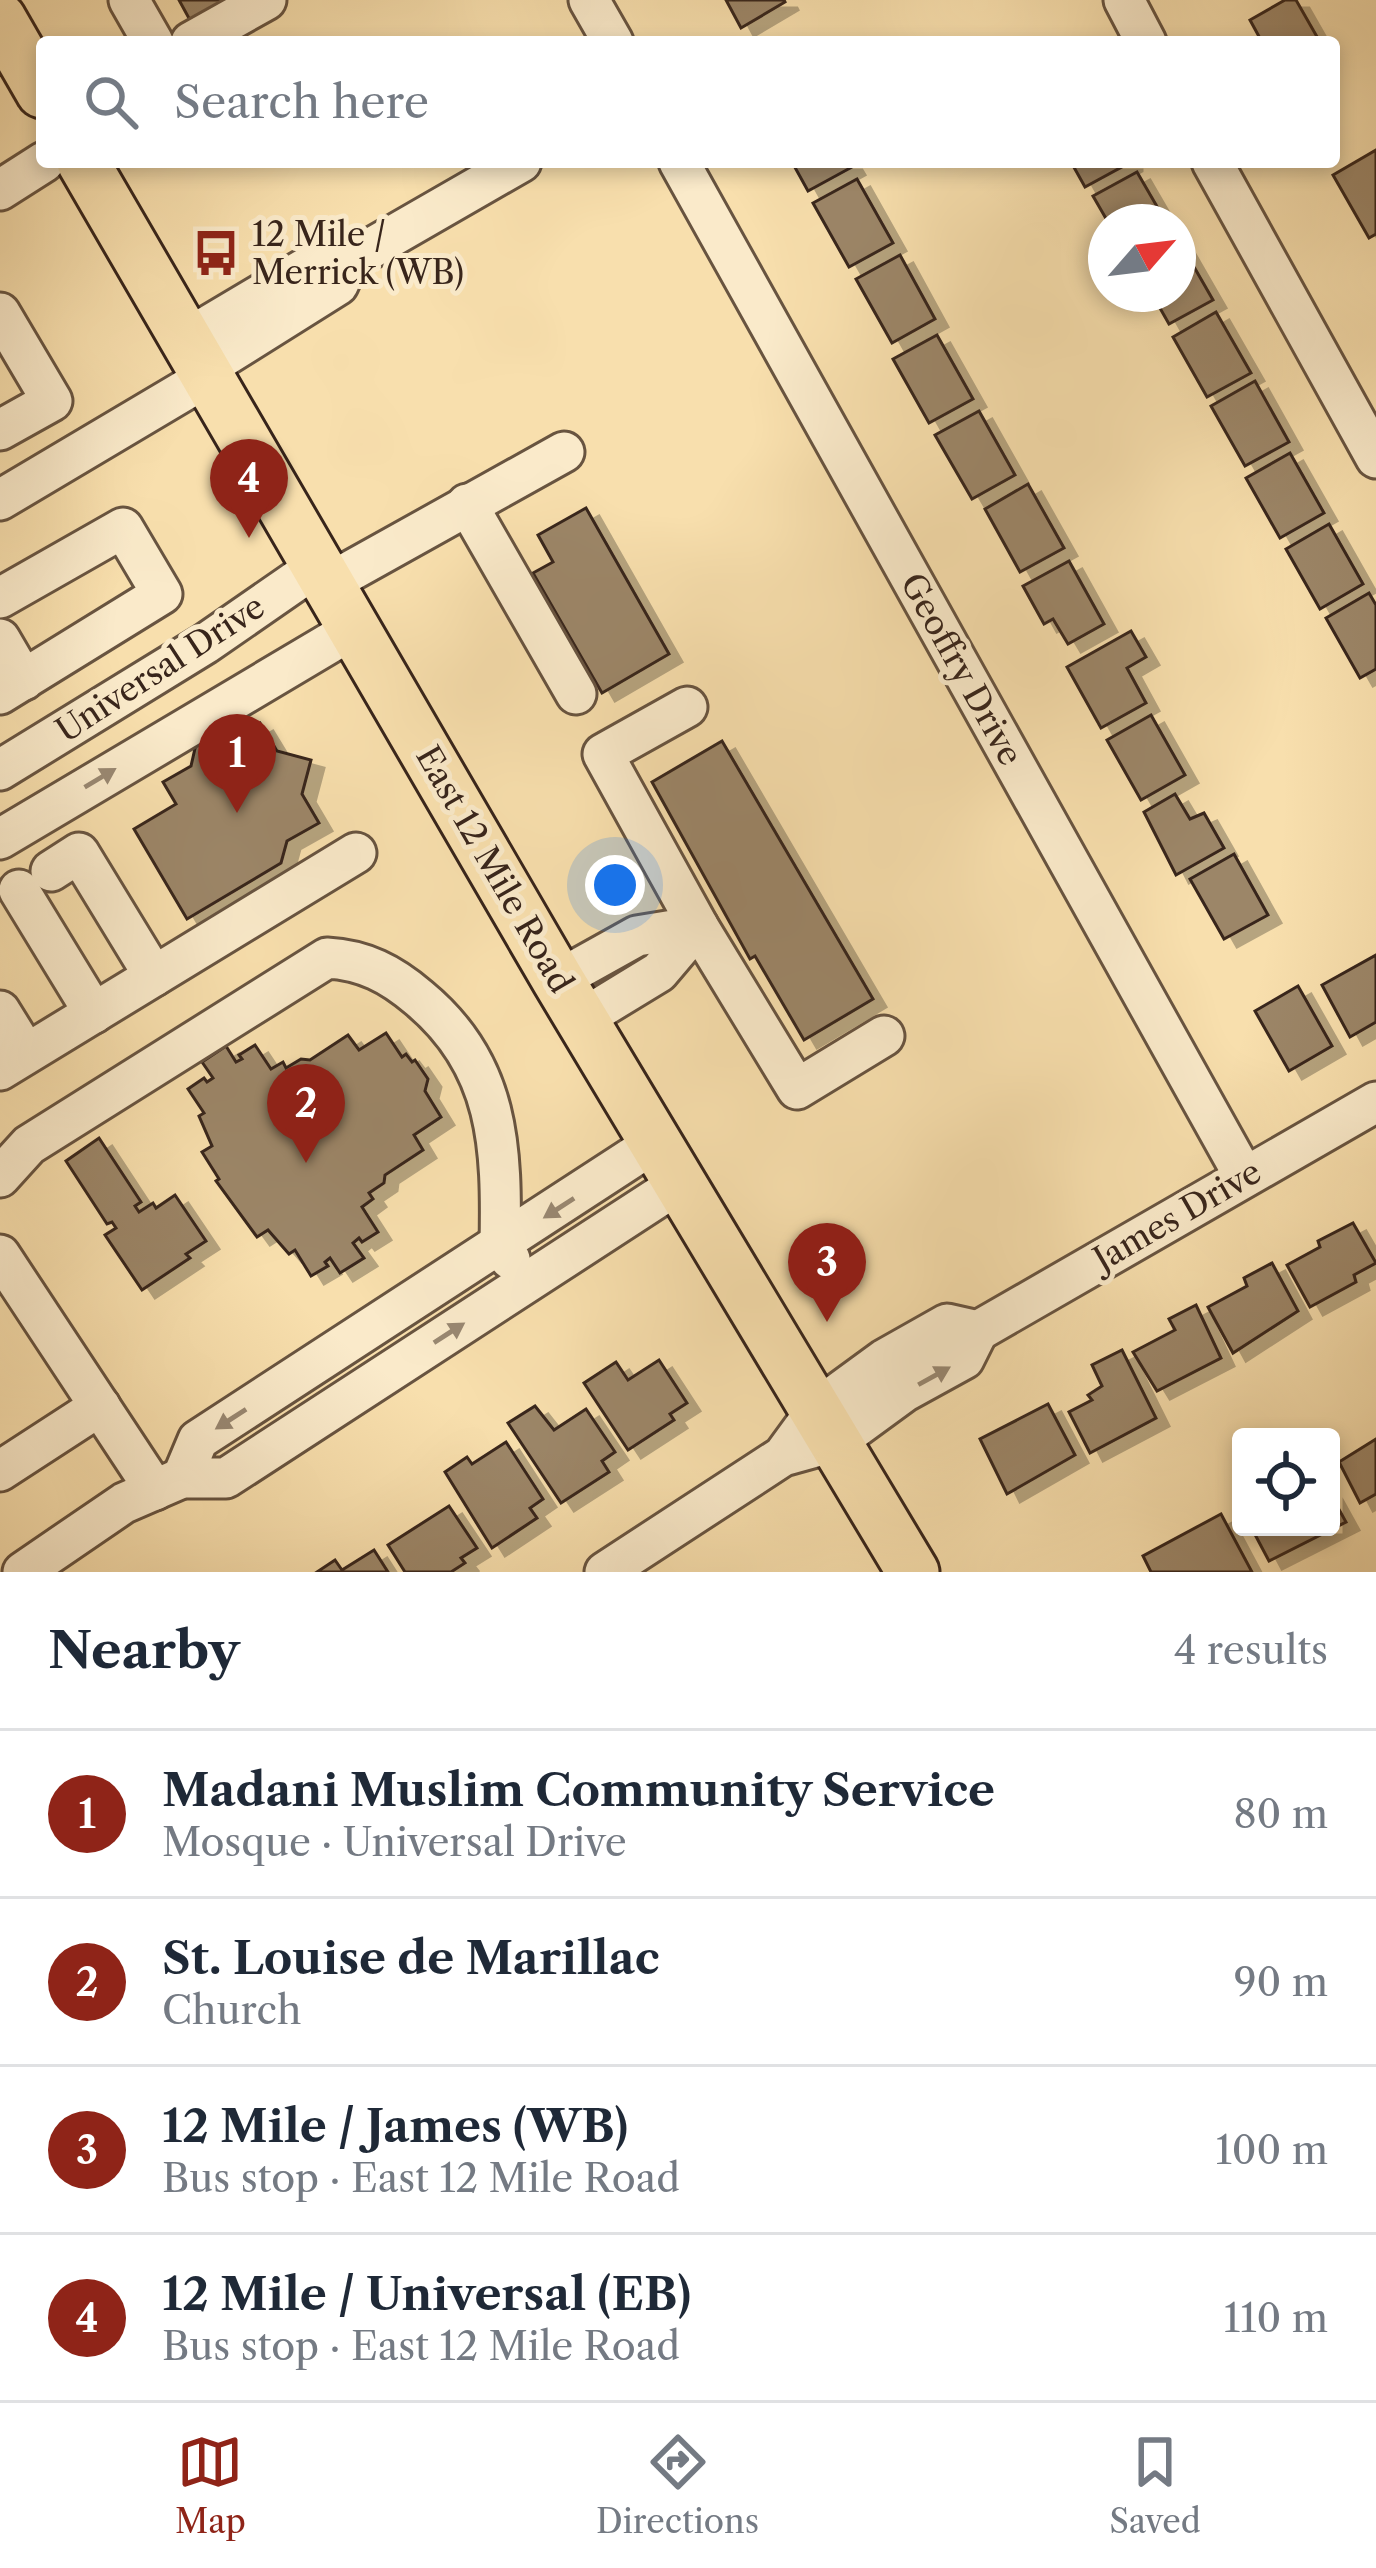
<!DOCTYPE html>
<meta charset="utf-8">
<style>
:root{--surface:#fff;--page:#f2f2f3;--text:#1f2937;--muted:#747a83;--line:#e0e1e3;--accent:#8f2418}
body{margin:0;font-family:"Libre Caslon Text",serif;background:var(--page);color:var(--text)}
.controls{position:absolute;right:36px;bottom:36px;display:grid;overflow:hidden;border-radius:12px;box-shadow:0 6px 18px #0003}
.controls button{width:108px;height:108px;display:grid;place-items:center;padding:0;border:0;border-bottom:3px solid var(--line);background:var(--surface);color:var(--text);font:60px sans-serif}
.compass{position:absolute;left:1088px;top:204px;width:108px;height:108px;border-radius:50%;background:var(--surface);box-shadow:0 6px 18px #0003;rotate:62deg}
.you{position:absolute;left:615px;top:885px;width:42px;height:42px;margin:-30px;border:9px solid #fff;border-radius:50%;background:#1a73e8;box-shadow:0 0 0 18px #1a73e833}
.badge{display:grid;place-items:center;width:78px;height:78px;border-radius:50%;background:var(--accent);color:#fff;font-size:39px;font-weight:700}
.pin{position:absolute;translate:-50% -99px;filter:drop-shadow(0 3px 6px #0008)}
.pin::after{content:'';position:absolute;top:63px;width:42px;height:36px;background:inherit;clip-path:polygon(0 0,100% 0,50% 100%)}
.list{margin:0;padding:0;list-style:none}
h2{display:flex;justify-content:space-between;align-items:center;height:156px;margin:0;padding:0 48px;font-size:51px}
h2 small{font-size:39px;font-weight:400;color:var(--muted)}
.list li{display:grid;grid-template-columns:78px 1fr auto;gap:36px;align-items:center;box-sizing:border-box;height:168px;padding:0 48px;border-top:3px solid var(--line)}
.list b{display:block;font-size:45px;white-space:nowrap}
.list p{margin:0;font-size:39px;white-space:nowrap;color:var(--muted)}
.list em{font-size:39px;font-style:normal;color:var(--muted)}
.icon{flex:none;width:66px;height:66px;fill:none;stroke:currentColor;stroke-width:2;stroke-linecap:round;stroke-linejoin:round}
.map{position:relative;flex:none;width:1376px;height:1572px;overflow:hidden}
.search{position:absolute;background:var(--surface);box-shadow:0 6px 18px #0003;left:36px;right:36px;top:36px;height:132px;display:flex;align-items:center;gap:30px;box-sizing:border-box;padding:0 42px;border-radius:12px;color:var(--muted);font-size:45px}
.sheet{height:828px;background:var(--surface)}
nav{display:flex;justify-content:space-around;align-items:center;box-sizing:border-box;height:168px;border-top:3px solid var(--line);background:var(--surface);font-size:33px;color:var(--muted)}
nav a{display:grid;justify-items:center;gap:6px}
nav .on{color:var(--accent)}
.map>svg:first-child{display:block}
.building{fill:#9c8667;stroke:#38251b;stroke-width:3;filter:url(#shadow)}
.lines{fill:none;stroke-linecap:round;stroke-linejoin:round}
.minor-casing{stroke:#685440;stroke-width:45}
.major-casing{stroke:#38251b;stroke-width:57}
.minor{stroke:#faeaca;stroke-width:39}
.major{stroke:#f8dfad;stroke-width:51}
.oneway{fill:#998872}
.labels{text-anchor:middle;stroke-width:10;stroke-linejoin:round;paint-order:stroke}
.poi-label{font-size:33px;fill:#38251b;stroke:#faeaca;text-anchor:start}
.street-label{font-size:33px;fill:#38251b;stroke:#faeaca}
</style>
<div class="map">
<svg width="1376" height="1572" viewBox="0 0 1376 1572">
<defs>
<filter id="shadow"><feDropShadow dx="13" dy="8" stdDeviation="0" flood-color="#0004"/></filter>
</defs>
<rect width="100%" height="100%" fill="#f8dfad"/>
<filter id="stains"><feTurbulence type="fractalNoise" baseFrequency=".00167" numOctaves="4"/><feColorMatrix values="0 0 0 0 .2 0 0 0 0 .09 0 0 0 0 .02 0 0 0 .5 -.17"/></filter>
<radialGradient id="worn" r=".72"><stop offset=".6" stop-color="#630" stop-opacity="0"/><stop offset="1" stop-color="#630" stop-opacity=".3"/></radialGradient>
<g class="building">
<polygon points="179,0 231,0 191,22"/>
<polygon points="726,0 784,0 785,2 741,28"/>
<polygon points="1285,0 1296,0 1320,42 1262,42 1250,20"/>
<polygon points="1376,150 1376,234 1369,238 1333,175"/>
<polygon points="792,162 849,162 852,167 808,191"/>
<polygon points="1071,162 1129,162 1129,163 1085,187"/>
<polygon points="1137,172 1166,222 1108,222 1093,196"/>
<polygon points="857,179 893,243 849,267 813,203"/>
<polygon points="1178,239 1213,300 1169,324 1152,294 1178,294"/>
<polygon points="900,255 935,319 892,343 856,279"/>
<polygon points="1216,312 1251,373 1207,397 1173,337"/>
<polygon points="937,335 973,399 929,423 893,359"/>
<polygon points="1255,381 1289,442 1245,466 1211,406"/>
<polygon points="979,411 1015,475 972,499 935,435"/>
<polygon points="1290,453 1324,513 1280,538 1246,478"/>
<polygon points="1028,484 1064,548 1020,572 985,509"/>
<polygon points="586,508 669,654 602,693 533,573 553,562 538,535"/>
<polygon points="1329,524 1363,584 1320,609 1286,549"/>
<polygon points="1069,561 1104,624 1068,644 1053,619 1044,624 1023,586"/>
<polygon points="1369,593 1376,605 1376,669 1360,678 1326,618"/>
<polygon points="1131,631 1146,657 1127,668 1146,703 1101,728 1067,667"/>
<polygon points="1151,715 1185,775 1141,800 1107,740"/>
<polygon points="260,723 277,751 311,760 302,794 319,823 287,841 281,863 187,919 134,829 176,804 163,782 191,766 199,731 232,740"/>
<polygon points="722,741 873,999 804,1040 755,956 750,959 652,782"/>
<polygon points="1175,794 1190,819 1204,813 1224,848 1176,875 1144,812"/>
<polygon points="1234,854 1268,915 1224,939 1190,879"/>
<polygon points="1376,955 1376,1022 1350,1037 1322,985"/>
<polygon points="1298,986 1332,1046 1289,1071 1255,1011"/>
<polygon points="386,1033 402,1057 406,1054 412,1062 415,1060 428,1079 425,1091 441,1117 414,1135 423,1150 385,1175 384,1183 369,1193 373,1199 362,1207 378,1232 362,1242 359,1238 353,1243 364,1258 340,1273 330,1258 325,1262 328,1266 311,1276 295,1250 289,1254 268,1230 257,1237 216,1181 219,1179 202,1152 212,1146 199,1116 204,1113 188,1089 204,1078 207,1082 213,1078 202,1062 226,1046 236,1062 242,1059 239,1055 255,1045 271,1069 283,1062 286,1068 301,1059 310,1060 348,1035 359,1050"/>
<polygon points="99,1138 141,1202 135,1206 139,1212 153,1203 156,1208 175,1195 206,1241 186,1254 190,1258 142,1290 105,1235 116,1228 112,1222 107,1224 66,1161"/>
<polygon points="1353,1223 1376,1263 1354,1275 1356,1282 1310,1307 1287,1265 1320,1247 1318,1241"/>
<polygon points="1272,1263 1298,1311 1233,1353 1208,1307 1247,1286 1244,1278"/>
<polygon points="1196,1305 1221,1358 1157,1391 1133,1352 1175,1330 1169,1319"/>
<polygon points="1122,1350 1156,1418 1090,1453 1069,1412 1092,1400 1088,1395 1102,1386 1092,1365"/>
<polygon points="659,1360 687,1403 670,1414 674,1420 628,1450 584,1383 616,1362 628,1380"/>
<polygon points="1048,1404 1075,1455 1007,1494 980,1439"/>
<polygon points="535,1406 554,1430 586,1409 615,1452 602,1461 609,1472 561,1503 508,1423"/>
<polygon points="1376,1439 1376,1494 1360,1503 1339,1462"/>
<polygon points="506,1442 543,1499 530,1508 537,1518 492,1548 445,1472 467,1457 472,1464"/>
<polygon points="1331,1495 1346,1522 1269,1561 1251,1527 1331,1527"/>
<polygon points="449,1506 477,1548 461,1558 465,1563 451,1572 405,1572 388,1545"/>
<polygon points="1221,1514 1252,1572 1151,1572 1143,1556"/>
<polygon points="374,1550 388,1572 317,1572 335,1560 342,1570"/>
</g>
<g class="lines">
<defs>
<g id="minor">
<polyline points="129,0 153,42"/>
<polyline points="589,0 613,42"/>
<polyline points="1124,0 1146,42"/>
<polyline points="191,42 266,0"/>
<polyline points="679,162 1244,1176"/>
<polyline points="1212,162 1376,458"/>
<polyline points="0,190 44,162"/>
<polyline points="349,261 521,162"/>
<polyline points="0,313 52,401 0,430"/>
<polyline points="186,339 321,259 349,261 338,285 204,369"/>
<polyline points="0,500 207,377"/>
<polyline points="467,504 576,694"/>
<polyline points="329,583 564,452"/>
<polyline points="0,598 123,528 162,594 0,694"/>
<polyline points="0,639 24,680"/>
<polyline points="0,770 205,644 319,565"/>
<polyline points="0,839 355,628"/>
<polyline points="51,871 79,853 154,976"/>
<polyline points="19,890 94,1013"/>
<polyline points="558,980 637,936 698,926 603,754 687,707"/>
<polyline points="0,1011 26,1053"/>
<polyline points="582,1019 659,972 698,926 797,1089 884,1036"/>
<polyline points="0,1070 356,853"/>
<polyline points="656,1142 198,1440 182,1478 226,1478 680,1183"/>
<path d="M0,1177L29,1145L327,958C364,960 391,974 419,998C500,1065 502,1148 500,1245L510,1259"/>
<polyline points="0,1255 155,1490"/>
<polyline points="978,1331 1376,1102"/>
<polyline points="0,1471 100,1406"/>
<polyline points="23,1572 124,1503 177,1480"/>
<polyline points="605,1572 783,1456 818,1408 885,1359 947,1324 978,1331 964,1359 904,1392 837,1441 783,1456"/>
</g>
<g id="major">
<polyline points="0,19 42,92"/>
<polyline points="83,162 558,980 913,1572"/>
</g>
</defs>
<use href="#minor" class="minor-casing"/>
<use href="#major" class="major-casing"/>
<use href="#minor" class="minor"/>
<use href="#major" class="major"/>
</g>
<defs><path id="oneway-solid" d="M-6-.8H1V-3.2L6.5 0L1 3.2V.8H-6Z" transform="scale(3)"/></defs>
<g class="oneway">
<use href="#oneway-solid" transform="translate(100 778) rotate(-31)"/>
<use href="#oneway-solid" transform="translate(559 1208) rotate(147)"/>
<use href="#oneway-solid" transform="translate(449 1333) rotate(-33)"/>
<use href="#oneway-solid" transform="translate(934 1376) rotate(-29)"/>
<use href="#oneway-solid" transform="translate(231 1419) rotate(147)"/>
</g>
<defs>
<symbol id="bus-bare" viewBox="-9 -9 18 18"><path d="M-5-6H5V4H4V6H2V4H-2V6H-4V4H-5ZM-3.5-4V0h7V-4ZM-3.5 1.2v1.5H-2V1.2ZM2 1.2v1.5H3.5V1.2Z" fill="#8f2418" stroke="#faeaca" stroke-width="2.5" paint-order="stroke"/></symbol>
</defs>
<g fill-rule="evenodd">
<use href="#bus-bare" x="183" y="220" width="66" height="66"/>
</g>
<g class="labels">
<g class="poi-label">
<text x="252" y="246">12 Mile /<tspan x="252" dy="38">Merrick (WB)</tspan></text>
</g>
<g class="street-label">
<text transform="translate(160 668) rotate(-33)" y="12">Universal Drive</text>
<text transform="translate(962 669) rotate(61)" y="12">Geoffry Drive</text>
<text transform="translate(495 869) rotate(60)" y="12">East 12 Mile Road</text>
<text transform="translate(1177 1215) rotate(-30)" y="12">James Drive</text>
</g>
</g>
<rect width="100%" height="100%" filter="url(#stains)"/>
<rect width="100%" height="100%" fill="url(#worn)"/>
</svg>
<div class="controls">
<button><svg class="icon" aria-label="locate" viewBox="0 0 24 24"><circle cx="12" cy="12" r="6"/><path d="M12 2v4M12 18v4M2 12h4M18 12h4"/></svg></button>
</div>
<svg class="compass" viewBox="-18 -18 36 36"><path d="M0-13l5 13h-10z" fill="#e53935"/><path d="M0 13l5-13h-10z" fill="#747a83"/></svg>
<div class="you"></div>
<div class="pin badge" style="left:237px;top:813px">1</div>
<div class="pin badge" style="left:306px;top:1163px">2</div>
<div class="pin badge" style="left:827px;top:1322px">3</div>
<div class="pin badge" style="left:249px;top:538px">4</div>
<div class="search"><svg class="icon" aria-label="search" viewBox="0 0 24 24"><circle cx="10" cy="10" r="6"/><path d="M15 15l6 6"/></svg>Search here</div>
</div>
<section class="sheet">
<h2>Nearby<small>4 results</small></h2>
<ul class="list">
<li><span class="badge">1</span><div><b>Madani Muslim Community Service</b><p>Mosque · Universal Drive</p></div><em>80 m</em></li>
<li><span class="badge">2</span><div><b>St. Louise de Marillac</b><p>Church</p></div><em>90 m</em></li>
<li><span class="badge">3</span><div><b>12 Mile / James (WB)</b><p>Bus stop · East 12 Mile Road</p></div><em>100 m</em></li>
<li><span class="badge">4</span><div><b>12 Mile / Universal (EB)</b><p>Bus stop · East 12 Mile Road</p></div><em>110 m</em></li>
</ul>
</section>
<nav>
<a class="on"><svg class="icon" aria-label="map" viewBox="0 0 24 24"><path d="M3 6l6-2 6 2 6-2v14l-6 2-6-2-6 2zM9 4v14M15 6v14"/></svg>Map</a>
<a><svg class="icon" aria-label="directions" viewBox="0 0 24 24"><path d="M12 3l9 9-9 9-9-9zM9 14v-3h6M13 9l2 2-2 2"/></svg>Directions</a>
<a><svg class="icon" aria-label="saved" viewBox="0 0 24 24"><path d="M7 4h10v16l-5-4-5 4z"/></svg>Saved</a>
</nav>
